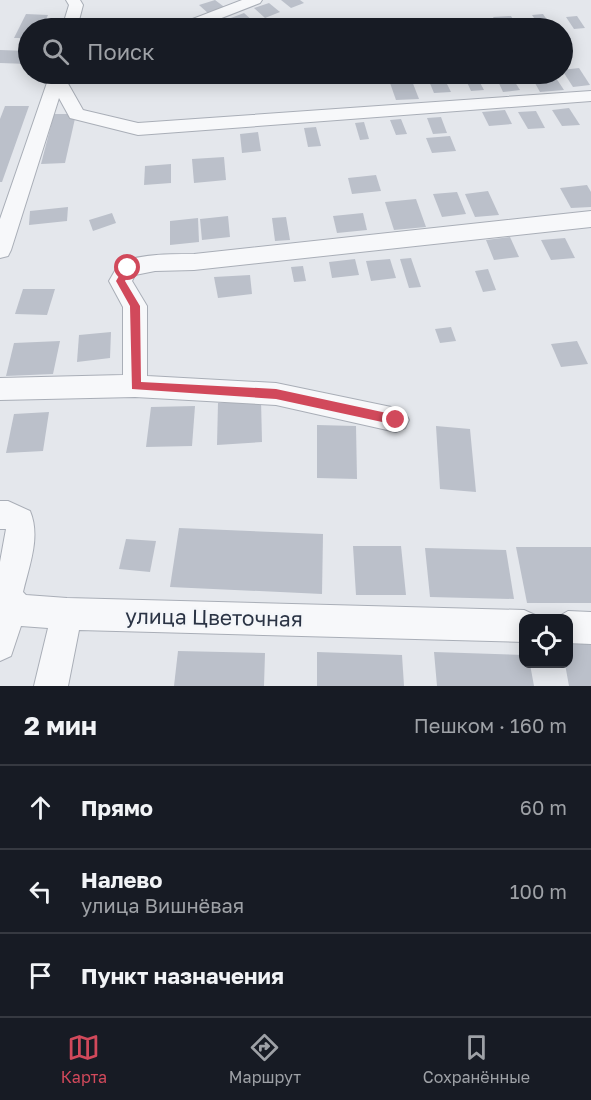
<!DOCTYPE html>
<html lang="ru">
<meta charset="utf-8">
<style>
:root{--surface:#171b24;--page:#242831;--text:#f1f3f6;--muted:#9ea1a6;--line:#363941;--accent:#d1495b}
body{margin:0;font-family:"Golos Text",sans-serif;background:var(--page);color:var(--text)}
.controls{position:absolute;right:18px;bottom:18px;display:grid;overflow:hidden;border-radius:12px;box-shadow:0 3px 15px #0003}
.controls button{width:54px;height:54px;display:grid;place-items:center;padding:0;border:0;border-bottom:2px solid var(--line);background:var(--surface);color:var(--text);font:30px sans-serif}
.stop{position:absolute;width:18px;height:18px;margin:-14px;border:4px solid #d1495b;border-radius:50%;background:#fff}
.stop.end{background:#d1495b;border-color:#fff;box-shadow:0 2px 6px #0008}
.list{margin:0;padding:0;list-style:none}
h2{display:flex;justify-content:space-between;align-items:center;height:78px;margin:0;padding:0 24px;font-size:26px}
h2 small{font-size:20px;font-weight:400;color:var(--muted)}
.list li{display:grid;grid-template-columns:39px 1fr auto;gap:18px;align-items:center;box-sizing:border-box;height:84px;padding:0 24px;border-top:2px solid var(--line)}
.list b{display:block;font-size:22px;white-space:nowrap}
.list p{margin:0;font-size:20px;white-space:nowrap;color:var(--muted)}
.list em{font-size:20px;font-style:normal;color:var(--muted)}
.icon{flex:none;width:33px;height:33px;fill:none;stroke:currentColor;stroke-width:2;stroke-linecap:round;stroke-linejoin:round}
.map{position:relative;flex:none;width:591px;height:686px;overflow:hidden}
.search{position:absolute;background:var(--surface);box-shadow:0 3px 15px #0003;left:18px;right:18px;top:18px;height:66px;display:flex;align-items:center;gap:15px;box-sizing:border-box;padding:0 21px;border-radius:33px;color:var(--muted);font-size:22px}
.sheet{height:330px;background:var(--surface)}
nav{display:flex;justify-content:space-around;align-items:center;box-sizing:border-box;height:84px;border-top:2px solid var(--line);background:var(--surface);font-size:16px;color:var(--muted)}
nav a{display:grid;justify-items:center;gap:3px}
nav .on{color:var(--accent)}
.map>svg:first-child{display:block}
.building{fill:#bbc0ca}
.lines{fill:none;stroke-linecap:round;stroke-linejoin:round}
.minor-casing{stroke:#a9aeb7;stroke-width:2}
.minor{fill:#f7f8fa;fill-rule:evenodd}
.route{fill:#d1495b}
.labels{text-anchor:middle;stroke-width:5;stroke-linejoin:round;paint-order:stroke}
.near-street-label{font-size:21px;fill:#2b3445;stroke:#f4f6f9}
</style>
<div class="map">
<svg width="591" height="686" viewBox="0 0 591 686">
<rect width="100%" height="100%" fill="#e4e7ec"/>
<g class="building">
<polygon points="215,0 227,9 209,14 199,5"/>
<polygon points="281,0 300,0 304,3 291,8"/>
<polygon points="269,3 280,12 265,18 254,8"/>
<polygon points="244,13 254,22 232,28 223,21"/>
<polygon points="26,14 48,15 42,28 28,28 28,38 14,38"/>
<polygon points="543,14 550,24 539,25 532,15"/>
<polygon points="511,16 517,26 499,27 493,17"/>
<polygon points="577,16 585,28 574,29 566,17"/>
<polygon points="483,20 489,28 477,28 472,21"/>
<polygon points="170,21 178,28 151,28"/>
<polygon points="449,21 453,28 433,28 430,22"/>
<polygon points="0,50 28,51 28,64 0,63"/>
<polygon points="579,68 590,85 573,87 562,70"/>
<polygon points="95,74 117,74 120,77 104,83"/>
<polygon points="426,74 442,74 451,92 434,93"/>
<polygon points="554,75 564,90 540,92 531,76"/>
<polygon points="511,76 520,90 503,92 496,77"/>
<polygon points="478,79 484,90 471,91 466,80"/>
<polygon points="412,81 419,99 396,100 390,83"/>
<polygon points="5,106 29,106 2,182 0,182 0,119"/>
<polygon points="569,108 580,125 562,126 552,110"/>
<polygon points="505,110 512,124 489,126 482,112"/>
<polygon points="536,111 545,128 528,129 518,112"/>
<polygon points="54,114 76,114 65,163 41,164"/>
<polygon points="441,117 447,133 433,134 427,118"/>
<polygon points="401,119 407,134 396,135 390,120"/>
<polygon points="364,122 369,139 360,140 355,123"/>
<polygon points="316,127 321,146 308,147 304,128"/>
<polygon points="258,132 261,151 242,153 240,134"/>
<polygon points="450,136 456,151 432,153 426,138"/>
<polygon points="224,157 226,180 194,183 192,159"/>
<polygon points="171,164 171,183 144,185 145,166"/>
<polygon points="376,175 381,191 352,194 348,178"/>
<polygon points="587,185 591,192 591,207 571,208 560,188"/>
<polygon points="488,191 499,215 475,217 465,194"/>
<polygon points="457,192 466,214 442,217 433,194"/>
<polygon points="416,199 426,227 394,230 385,202"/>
<polygon points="68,207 67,221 29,225 30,211"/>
<polygon points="112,213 116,223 93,231 89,220"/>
<polygon points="363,213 367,230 337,233 333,216"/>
<polygon points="228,216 230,237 202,240 200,219"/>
<polygon points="286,217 290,240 275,241 272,218"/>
<polygon points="198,218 199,242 170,245 170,221"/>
<polygon points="510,237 519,257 494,260 486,240"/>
<polygon points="565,238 575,258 551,260 541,240"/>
<polygon points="411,258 421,287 409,288 400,259"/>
<polygon points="355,259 359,275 332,278 329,262"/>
<polygon points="390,259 396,278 371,281 366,261"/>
<polygon points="303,266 306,281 294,282 291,267"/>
<polygon points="488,269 496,290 483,292 475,271"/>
<polygon points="250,275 252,294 218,298 214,277"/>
<polygon points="23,289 55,289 47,315 15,314"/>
<polygon points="451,327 456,341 440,343 435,329"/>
<polygon points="111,332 110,358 77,362 79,335"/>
<polygon points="60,341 53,374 6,376 14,343"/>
<polygon points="577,341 588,364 561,367 551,344"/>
<polygon points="261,400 262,442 217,445 218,403"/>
<polygon points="195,406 192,446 146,447 151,407"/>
<polygon points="49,412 43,451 6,453 14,414"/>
<polygon points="317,425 356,426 357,479 317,478"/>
<polygon points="436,426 470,429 476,492 440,489"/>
<polygon points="179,528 323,534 322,594 170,587"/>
<polygon points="126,539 156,541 150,572 119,569"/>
<polygon points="353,546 401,546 406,595 356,595"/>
<polygon points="516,547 591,547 591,603 527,603"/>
<polygon points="425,548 506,550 514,599 430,597"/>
<polygon points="568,643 591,644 591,686 569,686 565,664 568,664"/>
<polygon points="178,651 265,653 264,686 174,686"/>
<polygon points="317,652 402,655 404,686 317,686"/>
<polygon points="434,652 524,655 524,664 530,664 534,686 437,686"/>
</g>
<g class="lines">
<defs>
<g id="minor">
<polygon points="66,0 80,0 83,5 77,28 62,28 69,5"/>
<polygon points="242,0 262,0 260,3 196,28 175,28 177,25"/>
<polygon points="50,74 77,74 75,78 66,80 83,110 138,123 591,91 591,101 138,135 70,118 59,98 11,250 8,256 0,258 0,219"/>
<path d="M591,211V227L194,270L155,271L135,275L132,281L147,306V376L276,383L396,408L405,412L409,420L405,428L396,432L276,405L135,397L0,400V378L123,375V307L109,281L120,262C144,254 169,254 194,254Z"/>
<path d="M0,501H8L30,511C41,537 29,566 23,592L26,595L67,598L524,610L535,615L537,618H524V642L79,630L68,686H34L48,628L21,626L11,656L0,661V562L6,529H0Z"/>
<polygon points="568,611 591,612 591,644 568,643 568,618 556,618"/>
</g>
</defs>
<use href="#minor" class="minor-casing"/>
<use href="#minor" class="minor"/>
</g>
<polygon class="route" points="128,265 132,268 125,281 140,306 141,382 276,389 396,415 401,420 399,423 396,425 276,399 132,389 130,306 116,281 125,266"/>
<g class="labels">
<g class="near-street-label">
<text transform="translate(214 618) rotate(1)" y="7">улица Цветочная</text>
</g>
</g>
</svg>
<div class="controls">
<button><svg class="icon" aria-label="locate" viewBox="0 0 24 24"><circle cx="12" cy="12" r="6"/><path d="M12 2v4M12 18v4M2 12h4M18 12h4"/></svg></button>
</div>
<div class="stop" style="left:128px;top:268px"></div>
<div class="stop end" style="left:396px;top:420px"></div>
<div class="search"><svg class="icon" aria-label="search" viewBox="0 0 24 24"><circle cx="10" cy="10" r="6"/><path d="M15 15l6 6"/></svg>Поиск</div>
</div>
<section class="sheet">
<h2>2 мин<small>Пешком · 160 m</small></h2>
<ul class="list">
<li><svg class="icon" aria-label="ahead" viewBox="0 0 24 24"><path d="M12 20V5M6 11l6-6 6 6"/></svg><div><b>Прямо</b></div><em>60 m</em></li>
<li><svg class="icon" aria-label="left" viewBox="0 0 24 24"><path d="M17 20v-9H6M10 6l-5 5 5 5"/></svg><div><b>Налево</b><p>улица Вишнёвая</p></div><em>100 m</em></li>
<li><svg class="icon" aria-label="arrive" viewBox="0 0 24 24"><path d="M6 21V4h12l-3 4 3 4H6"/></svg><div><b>Пункт назначения</b></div></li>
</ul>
</section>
<nav>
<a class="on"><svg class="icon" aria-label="map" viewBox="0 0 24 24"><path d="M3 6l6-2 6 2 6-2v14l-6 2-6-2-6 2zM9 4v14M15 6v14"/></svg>Карта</a>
<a><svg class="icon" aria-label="directions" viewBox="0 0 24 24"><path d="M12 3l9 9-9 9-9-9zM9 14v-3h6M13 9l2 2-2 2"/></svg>Маршрут</a>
<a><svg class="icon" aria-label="saved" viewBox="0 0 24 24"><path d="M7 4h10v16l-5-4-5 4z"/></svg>Сохранённые</a>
</nav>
